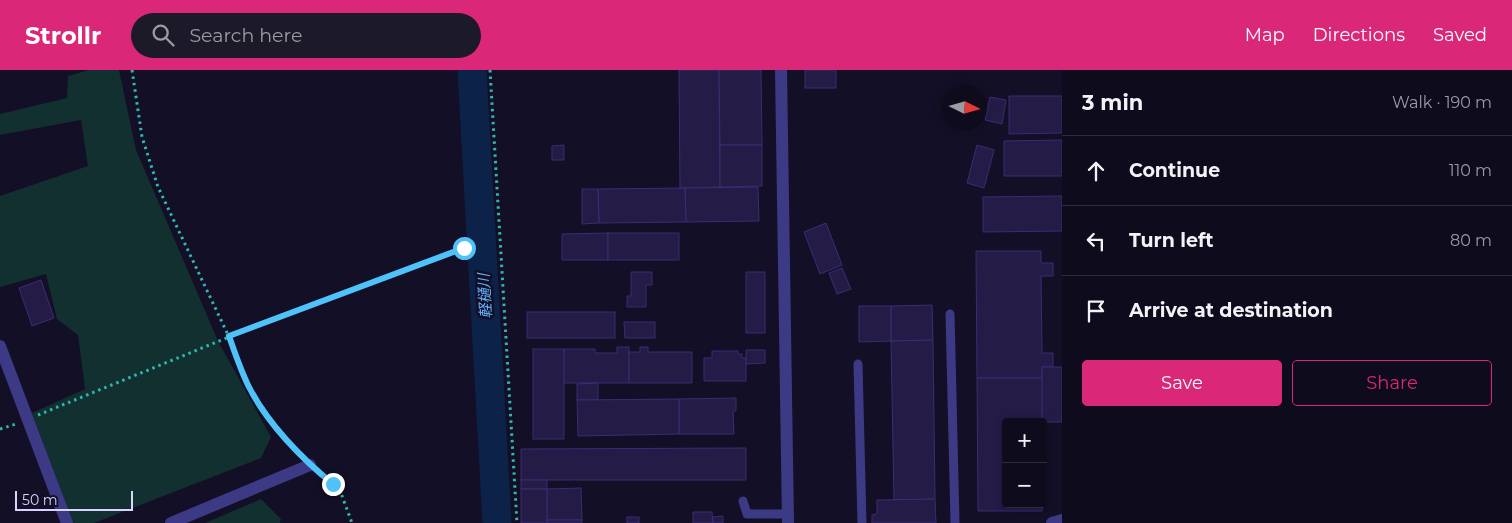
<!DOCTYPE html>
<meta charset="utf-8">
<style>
:root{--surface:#0e0b1c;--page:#1c1929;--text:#f1f3f6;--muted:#9b9ba3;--line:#2e2b3b;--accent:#db2777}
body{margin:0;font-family:Montserrat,"Noto Sans JP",sans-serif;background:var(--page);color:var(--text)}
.controls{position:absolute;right:15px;bottom:15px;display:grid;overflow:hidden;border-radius:5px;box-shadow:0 2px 8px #0003}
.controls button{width:45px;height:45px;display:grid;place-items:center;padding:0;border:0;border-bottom:1px solid var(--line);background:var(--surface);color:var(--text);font:25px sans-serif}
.compass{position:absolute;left:942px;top:15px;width:45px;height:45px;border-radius:50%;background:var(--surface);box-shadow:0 2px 8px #0003;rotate:95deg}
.scale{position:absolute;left:15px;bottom:12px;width:118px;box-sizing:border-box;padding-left:5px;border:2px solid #d9d4ff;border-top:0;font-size:14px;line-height:18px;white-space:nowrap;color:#d9d4ff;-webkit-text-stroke:4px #130f26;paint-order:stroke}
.stop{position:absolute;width:15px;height:15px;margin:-11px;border:4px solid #4fc3f7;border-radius:50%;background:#fff}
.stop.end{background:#4fc3f7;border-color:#fff;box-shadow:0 1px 5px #0008}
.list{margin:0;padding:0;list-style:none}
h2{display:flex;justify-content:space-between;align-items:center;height:65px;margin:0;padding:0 20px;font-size:21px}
h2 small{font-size:16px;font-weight:400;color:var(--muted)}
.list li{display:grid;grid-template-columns:32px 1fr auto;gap:15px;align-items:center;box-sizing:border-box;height:70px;padding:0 20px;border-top:1px solid var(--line)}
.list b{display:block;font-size:19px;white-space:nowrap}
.list em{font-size:16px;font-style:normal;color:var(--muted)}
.actions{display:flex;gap:10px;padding:15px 20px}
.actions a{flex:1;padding:11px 0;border:1px solid var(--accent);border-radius:5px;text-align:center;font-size:18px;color:var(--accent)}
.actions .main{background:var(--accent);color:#fff}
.icon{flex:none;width:28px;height:28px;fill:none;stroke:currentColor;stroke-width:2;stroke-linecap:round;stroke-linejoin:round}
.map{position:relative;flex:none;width:1062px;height:453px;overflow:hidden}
header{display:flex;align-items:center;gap:30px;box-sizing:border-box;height:70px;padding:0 25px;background:var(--accent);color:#fff}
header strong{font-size:24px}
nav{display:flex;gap:28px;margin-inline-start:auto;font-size:18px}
.search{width:350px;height:45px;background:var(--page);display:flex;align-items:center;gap:12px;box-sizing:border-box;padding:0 18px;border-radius:28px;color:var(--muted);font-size:19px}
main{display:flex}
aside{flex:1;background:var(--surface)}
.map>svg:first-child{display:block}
.green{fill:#12302f}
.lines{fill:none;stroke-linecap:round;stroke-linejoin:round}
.river{stroke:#0c2248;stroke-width:29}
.building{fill:#241b47;stroke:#3b2d73}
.path{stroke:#2fb8b0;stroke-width:3;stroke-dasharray:2.5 4;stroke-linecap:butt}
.service{stroke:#3d3a85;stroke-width:9}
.minor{stroke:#3d3a85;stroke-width:12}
.tertiary{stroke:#3d3a85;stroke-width:12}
.route{stroke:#4fc3f7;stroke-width:6}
.labels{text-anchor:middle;stroke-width:5;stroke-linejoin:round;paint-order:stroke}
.water-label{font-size:15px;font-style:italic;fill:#62b6ff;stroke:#130f26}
</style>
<header>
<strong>Strollr</strong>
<div class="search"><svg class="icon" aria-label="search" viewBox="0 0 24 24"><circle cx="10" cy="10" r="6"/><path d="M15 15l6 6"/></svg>Search here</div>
<nav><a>Map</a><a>Directions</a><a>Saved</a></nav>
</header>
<main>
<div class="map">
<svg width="1062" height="453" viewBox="0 0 1062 453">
<rect width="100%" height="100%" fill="#130f26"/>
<g class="green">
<polygon points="89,0 119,0 136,80 218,271 271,367 261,388 94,453 73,453 32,343 85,319 78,265 57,249 46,204 0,217 0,126 88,96 81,50 0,65 0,44 67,28 68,6"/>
<polygon points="261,429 281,449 280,453 205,453"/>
</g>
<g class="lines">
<polyline class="river" points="472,0 497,453"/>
</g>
<g class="building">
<polygon points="679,0 719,0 720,117 680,118"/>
<polygon points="719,0 761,0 762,75 720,75"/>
<rect x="805" y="0" width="31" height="18"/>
<polygon points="1009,26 1062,26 1062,63 1009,64"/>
<polygon points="990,27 1006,30 1002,54 985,50"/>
<polygon points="1062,70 1062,106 1004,106 1004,71"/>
<polygon points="564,75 564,90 552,90 552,76"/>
<polygon points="720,75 762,75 762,116 720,117"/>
<polygon points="977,75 994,80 984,118 967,113"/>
<polygon points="758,117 759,151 686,152 685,118"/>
<polygon points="685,118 686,152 599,153 598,119"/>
<polygon points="582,119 598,119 599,153 582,154"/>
<polygon points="1062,126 1062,161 983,162 983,127"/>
<polygon points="826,153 842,195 820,204 804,162"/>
<polygon points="608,163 608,190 562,190 562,164"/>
<rect x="608" y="163" width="71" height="27"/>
<polygon points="976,181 1041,181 1041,193 1053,193 1053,206 1041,206 1042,283 1053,283 1053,297 1042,297 1042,308 977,308"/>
<polygon points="842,198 851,219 837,224 829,203"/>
<polygon points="631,202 652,202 652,215 646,215 646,237 627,237 627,226 631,226"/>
<rect x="746" y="202" width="19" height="61"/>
<polygon points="41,210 54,248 32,256 19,218"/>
<polygon points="932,235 933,270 891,271 891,236"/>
<polygon points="859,236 891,236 891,271 859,272"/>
<rect x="527" y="242" width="88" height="26"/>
<polygon points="624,252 655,252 655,268 625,268"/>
<polygon points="933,270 935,429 894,430 891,271"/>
<polygon points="617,277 629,277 629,313 564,313 564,279 595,279 595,283 617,283"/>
<polygon points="640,277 648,277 648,282 692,282 692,313 629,313 629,282 640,282"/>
<rect x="533" y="279" width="31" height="90"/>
<polygon points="746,280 765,280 765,293 746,294"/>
<polygon points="712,281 738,281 738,284 742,284 742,288 746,288 746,311 704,311 704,288 712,288"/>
<rect x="1042" y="297" width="20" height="55"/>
<polygon points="977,308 1042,308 1042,352 1006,352 1006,434 1042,434 1042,441 978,441"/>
<polygon points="598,313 598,330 577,330 577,314"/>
<polygon points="736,328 736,341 733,341 734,364 679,364 679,329"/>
<polygon points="679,329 679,364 578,366 577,330"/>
<polygon points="746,378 746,410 521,410 521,379"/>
<rect x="521" y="410" width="26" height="9"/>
<polygon points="581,418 582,450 547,450 547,419"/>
<rect x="521" y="419" width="26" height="34"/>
<polygon points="935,429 936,453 872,453 872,445 877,444 877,430"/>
<polygon points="693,442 712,442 713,453 693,453"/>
<polygon points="723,446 723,453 713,453 713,447"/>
<rect x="627" y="447" width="12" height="6"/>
<rect x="547" y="450" width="35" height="3"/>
</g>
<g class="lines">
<g class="path">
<polyline points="132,0 142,67 158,117 229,267 249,318 275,355 302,386"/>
<polyline points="490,0 517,453"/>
<polyline points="38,345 229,267 464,178"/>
<polyline points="0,359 16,354"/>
<polyline points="319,402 341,423 352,453"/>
</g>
<g class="service">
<polyline points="950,244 955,453"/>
<polyline points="858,294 862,453"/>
<polyline points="743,431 747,444 788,444"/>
</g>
<g class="minor">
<polyline points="0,276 67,453"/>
<polyline points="171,453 310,395"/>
</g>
<g class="tertiary">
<polyline points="781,0 788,453"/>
<polyline points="1052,453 1062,450"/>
</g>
</g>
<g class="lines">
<path class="route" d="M333,414C302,389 267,353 249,317C241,301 235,283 229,266L464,178"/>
</g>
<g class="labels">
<g class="water-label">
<text transform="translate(485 226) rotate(-93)" y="5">軽樋川</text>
</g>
</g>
</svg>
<div class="controls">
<button>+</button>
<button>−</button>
</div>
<svg class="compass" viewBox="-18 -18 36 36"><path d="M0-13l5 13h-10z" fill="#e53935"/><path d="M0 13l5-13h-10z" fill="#9b9ba3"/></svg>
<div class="scale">50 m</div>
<div class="stop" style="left:464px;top:178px"></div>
<div class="stop end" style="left:333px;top:414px"></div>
</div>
<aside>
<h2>3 min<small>Walk · 190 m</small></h2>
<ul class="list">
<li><svg class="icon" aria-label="ahead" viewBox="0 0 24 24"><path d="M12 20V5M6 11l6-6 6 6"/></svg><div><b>Continue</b></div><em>110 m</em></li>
<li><svg class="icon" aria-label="left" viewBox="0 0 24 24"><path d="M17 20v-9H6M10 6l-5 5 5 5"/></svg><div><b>Turn left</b></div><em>80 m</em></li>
<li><svg class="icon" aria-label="arrive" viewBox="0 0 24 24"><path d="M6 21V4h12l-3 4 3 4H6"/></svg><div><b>Arrive at destination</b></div></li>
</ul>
<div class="actions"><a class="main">Save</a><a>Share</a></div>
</aside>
</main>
